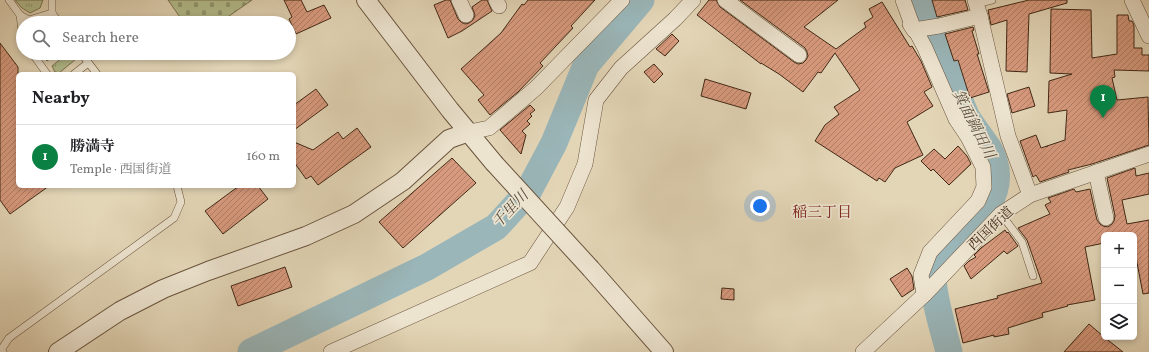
<!DOCTYPE html>
<meta charset="utf-8">
<style>
:root{--surface:#fff;--page:#f2f2f2;--text:#202124;--muted:#757577;--line:#e0e0e0;--accent:#0b8043}
body{margin:0;font-family:Vollkorn,"Noto Serif JP",serif;background:var(--page);color:var(--text)}
.controls{position:absolute;right:12px;bottom:12px;display:grid;overflow:hidden;border-radius:6px;box-shadow:0 2px 6px #0003}
.controls button{width:36px;height:36px;display:grid;place-items:center;padding:0;border:0;border-bottom:1px solid var(--line);background:var(--surface);color:var(--text);font:20px sans-serif}
.you{position:absolute;left:760px;top:206px;width:14px;height:14px;margin:-10px;border:3px solid #fff;border-radius:50%;background:#1a73e8;box-shadow:0 0 0 6px #1a73e833}
.badge{display:grid;place-items:center;width:26px;height:26px;border-radius:50%;background:var(--accent);color:#fff;font-size:13px;font-weight:700}
.pin{position:absolute;translate:-50% -33px;filter:drop-shadow(0 1px 2px #0008)}
.pin::after{content:'';position:absolute;top:21px;width:14px;height:12px;background:inherit;clip-path:polygon(0 0,100% 0,50% 100%)}
.list{margin:0;padding:0;list-style:none}
h2{display:flex;justify-content:space-between;align-items:center;height:52px;margin:0;padding:0 16px;font-size:17px}
h2 small{font-size:13px;font-weight:400;color:var(--muted)}
.list li{display:grid;grid-template-columns:26px 1fr auto;gap:12px;align-items:center;box-sizing:border-box;height:64px;padding:0 16px;border-top:1px solid var(--line)}
.list b{display:block;font-size:15px;white-space:nowrap}
.list p{margin:0;font-size:13px;white-space:nowrap;color:var(--muted)}
.list em{font-size:13px;font-style:normal;color:var(--muted)}
.icon{flex:none;width:22px;height:22px;fill:none;stroke:currentColor;stroke-width:2;stroke-linecap:round;stroke-linejoin:round}
.map{position:relative;flex:none;width:1149px;height:352px;overflow:hidden}
.search{position:absolute;background:var(--surface);box-shadow:0 2px 6px #0003;left:16px;top:16px;width:280px;height:44px;display:flex;align-items:center;gap:10px;box-sizing:border-box;padding:0 14px;border-radius:22px;color:var(--muted);font-size:15px}
.panel{position:absolute;background:var(--surface);box-shadow:0 2px 6px #0003;left:16px;top:72px;width:280px;height:116px;border-radius:6px}
.map>svg:first-child{display:block}
.grass{fill:url(#grass-tufts);stroke:#7a7352}
.cemetery{fill:url(#cemetery-stones);stroke:#7a7352}
.lines{fill:none;stroke-linecap:round;stroke-linejoin:round}
.river{stroke:#9ab6b9;stroke-width:27}
.building{fill:url(#building-hatch);stroke:#412815}
.service-casing{stroke:#6a543e;stroke-width:8}
.minor-casing{stroke:#6a543e;stroke-width:16}
.tertiary-casing{stroke:#6a543e;stroke-width:20}
.service{stroke:#ede4d0;stroke-width:7}
.minor{stroke:#ede4d0;stroke-width:15}
.tertiary{stroke:#ede4d0;stroke-width:18}
.tertiary-bridge-casing{stroke:#6a543e;stroke-width:20;stroke-linecap:butt}
.tertiary-bridge{stroke:#ede4d0;stroke-width:18}
.labels{text-anchor:middle;stroke-width:3.5;stroke-linejoin:round;paint-order:stroke}
.street-label{font-size:14px;fill:#412815;stroke:#ede4d0}
.water-label{font-size:15px;font-style:italic;fill:#574c3e;stroke:#ede4d0}
.neighbourhood-label{font-size:15px;fill:#7a1f14;stroke:#ede4d0}
</style>
<div class="map">
<svg width="1149" height="352" viewBox="0 0 1149 352">
<defs>
<pattern id="grass-tufts" width="24" height="20" patternUnits="userSpaceOnUse"><rect width="24" height="20" fill="#b4be8e"/><path d="M3 7l-1-3M5 7V3M7 7l1-3M15 17l-1-3M17 17v-4M19 17l1-3" fill="none" stroke="#949a73"/></pattern>
<pattern id="cemetery-stones" width="16" height="16" patternUnits="userSpaceOnUse"><rect width="16" height="16" fill="#b4be8e"/><path d="M2 7V4a2 2 0 0 1 4 0v3zM10 15v-3a2 2 0 0 1 4 0v3z" fill="#949a73"/></pattern>
<pattern id="building-hatch" width="6" height="6" patternUnits="userSpaceOnUse"><rect width="6" height="6" fill="#d89a7e"/><path d="M-1 1l2-2M0 6l6-6M5 7l2-2" fill="none" stroke="#b17e66"/></pattern>
</defs>
<rect width="100%" height="100%" fill="#e3d6b7"/>
<filter id="stains"><feTurbulence type="fractalNoise" baseFrequency=".005" numOctaves="4"/><feColorMatrix values="0 0 0 0 .2 0 0 0 0 .09 0 0 0 0 .02 0 0 0 .5 -.17"/></filter>
<radialGradient id="worn" r=".72"><stop offset=".6" stop-color="#630" stop-opacity="0"/><stop offset="1" stop-color="#630" stop-opacity=".3"/></radialGradient>
<g class="grass">
<polygon points="15,0 43,0 40,8 30,13 22,8"/>
<polygon points="41,53 58,53 47,61"/>
<polygon points="68,53 73,53 76,59 59,73 55,72 52,66"/>
</g>
<polygon class="cemetery" points="168,0 252,0 219,23 184,23"/>
<g class="lines">
<g class="river">
<path d="M917,0L926,16L941,56L967,118L989,149C998,165 1000,185 989,202C985,209 977,216 971,223C966,228 962,234 957,239C949,247 937,256 934,267C929,287 944,331 949,352"/>
<polyline points="251,352 427,267 496,227 528,192 554,143 586,65 641,0"/>
</g>
</g>
<g class="building">
<polygon points="284,0 301,0 307,12 324,5 331,18 296,34 289,19 292,17"/>
<polygon points="446,0 450,0 458,19 461,22 465,24 469,23 473,20 475,15 472,7 482,0 487,0 492,11 462,31 448,38 434,5"/>
<polygon points="528,0 595,0 571,26 573,28 540,63 543,66 518,92 490,115 478,100 484,95 461,69 501,33 522,4 524,5"/>
<polygon points="709,0 716,0 720,7 794,62 798,64 803,63 806,60 808,56 807,52 805,48 740,0 838,0 804,27 836,49 866,27 864,23 873,17 869,9 882,2 910,47 912,46 921,61 932,87 924,92 933,106 907,122 923,155 895,168 885,182 879,178 877,181 815,141 825,125 839,114 834,107 860,90 835,53 821,73 818,72 803,92 779,74 761,63 761,64 697,15"/>
<polygon points="932,0 965,0 968,10 937,17"/>
<polygon points="1029,0 1067,0 1067,3 1029,14 1027,72 1006,71 1007,20 991,25 988,10"/>
<polygon points="1051,9 1091,10 1092,58 1117,54 1117,15 1128,15 1129,21 1132,21 1134,25 1134,48 1142,48 1142,55 1149,55 1149,71 1114,70 1115,77 1112,78 1117,100 1148,97 1149,145 1092,164 1068,170 1069,172 1040,182 1036,175 1033,177 1020,141 1036,135 1041,148 1047,146 1047,147 1047,146 1065,140 1067,110 1048,113 1049,81 1072,74 1050,73"/>
<polygon points="973,27 974,30 972,31 979,54 977,54 989,92 970,98 958,60 954,61 945,34"/>
<polygon points="672,34 679,41 665,56 656,49"/>
<polygon points="0,43 18,67 18,186 49,186 10,214 0,200"/>
<polygon points="654,64 663,74 654,83 644,72"/>
<polygon points="705,79 751,93 746,109 701,96"/>
<polygon points="1029,87 1035,106 1012,113 1007,94"/>
<polygon points="316,89 328,105 294,130 294,105"/>
<polygon points="530,105 535,110 530,114 532,116 527,121 530,124 522,131 526,135 521,154 500,130"/>
<polygon points="357,128 371,147 318,185 311,176 306,179 294,162 294,142 313,150 338,132 343,139"/>
<polygon points="958,146 967,156 971,164 949,185 933,169 931,171 921,161 934,149 945,159"/>
<polygon points="452,158 476,183 403,248 379,222"/>
<polygon points="1135,168 1136,176 1149,173 1149,194 1122,200 1127,224 1149,220 1149,293 1143,294 1134,247 1134,235 1104,235 1104,243 1085,247 1095,300 1067,305 1068,306 1042,313 1043,317 1008,328 1009,334 994,337 994,335 963,343 955,309 998,298 997,296 1042,283 1027,240 1018,228 1050,214 1045,205 1051,202 1048,198 1074,189 1076,192 1090,189 1097,220 1100,224 1103,226 1108,227 1112,224 1114,221 1115,216 1107,178"/>
<polygon points="239,186 258,186 268,199 223,234 205,211"/>
<polygon points="1005,230 1007,233 1008,232 1018,246 1007,254 1004,251 971,279 964,266 969,261 976,257 974,255 981,248"/>
<polygon points="285,267 292,287 238,306 231,286"/>
<polygon points="907,268 912,276 914,289 902,297 890,279"/>
<polygon points="722,288 734,289 734,300 721,299"/>
<polygon points="1089,324 1104,337 1123,352 1064,352"/>
</g>
<g class="lines">
<defs>
<g id="service">
<polyline points="9,0 20,15 29,20 52,13 52,0"/>
<polyline points="976,4 992,0"/>
<polyline points="52,13 59,23"/>
<polyline points="20,15 23,39"/>
<polyline points="32,53 47,74"/>
<polyline points="81,53 97,74"/>
<polyline points="74,74 88,63"/>
<polyline points="1001,214 1022,242 1033,276"/>
<polyline points="3,352 1,350 9,338 174,218 181,202 177,186"/>
</g>
<g id="minor">
<polyline points="459,0 466,15"/>
<polyline points="496,0 499,6"/>
<polyline points="725,0 799,55"/>
<polyline points="903,0 914,30 917,33 925,48 956,119 968,137 983,167 984,187 978,201 930,252 921,275 924,295"/>
<polyline points="975,0 980,16 1008,136 1030,195"/>
<polyline points="1132,0 1149,36"/>
<polyline points="910,24 914,30 939,26 980,16"/>
<polyline points="469,132 489,128 536,88 622,0"/>
<polyline points="1096,172 1106,218"/>
<polyline points="331,352 530,263 567,207 585,164 596,100 621,68 675,19 693,0"/>
<polyline points="863,352 925,294 1001,214 1030,195 1149,154"/>
</g>
<g id="tertiary">
<polyline points="366,0 450,110 494,163"/>
<polyline points="591,269 664,352"/>
<polyline points="58,352 120,311 163,289 208,271 306,236 354,214 403,181 449,139 469,132"/>
</g>
</defs>
<use href="#service" class="service-casing"/>
<use href="#minor" class="minor-casing"/>
<use href="#tertiary" class="tertiary-casing"/>
<use href="#service" class="service"/>
<use href="#minor" class="minor"/>
<use href="#tertiary" class="tertiary"/>
<defs>
<polyline id="tertiary-bridge" points="494,163 591,269"/>
</defs>
<use href="#tertiary-bridge" class="tertiary-bridge-casing"/>
<use href="#tertiary-bridge" class="tertiary-bridge"/>
</g>
<g class="labels">
<g class="street-label">
<text transform="translate(990 228) rotate(-43)" y="5">西国街道</text>
</g>
<g class="water-label">
<text transform="translate(974 124) rotate(63)" y="5">箕面鍋田川</text>
<text transform="translate(510 209) rotate(-47)" y="5">千里川</text>
</g>
<g class="neighbourhood-label">
<text x="822" y="217">稲三丁目</text>
</g>
</g>
<rect width="100%" height="100%" filter="url(#stains)"/>
<rect width="100%" height="100%" fill="url(#worn)"/>
</svg>
<div class="controls">
<button>+</button>
<button>−</button>
<button><svg class="icon" aria-label="layers" viewBox="0 0 24 24"><path d="M12 4l9 5-9 5-9-5zM3 14l9 5 9-5"/></svg></button>
</div>
<div class="you"></div>
<div class="pin badge" style="left:1103px;top:118px">1</div>
<div class="search"><svg class="icon" aria-label="search" viewBox="0 0 24 24"><circle cx="10" cy="10" r="6"/><path d="M15 15l6 6"/></svg>Search here</div>
<section class="panel">
<h2>Nearby<small></small></h2>
<ul class="list">
<li><span class="badge">1</span><div><b>勝満寺</b><p>Temple · 西国街道</p></div><em>160 m</em></li>
</ul>
</section>
</div>
